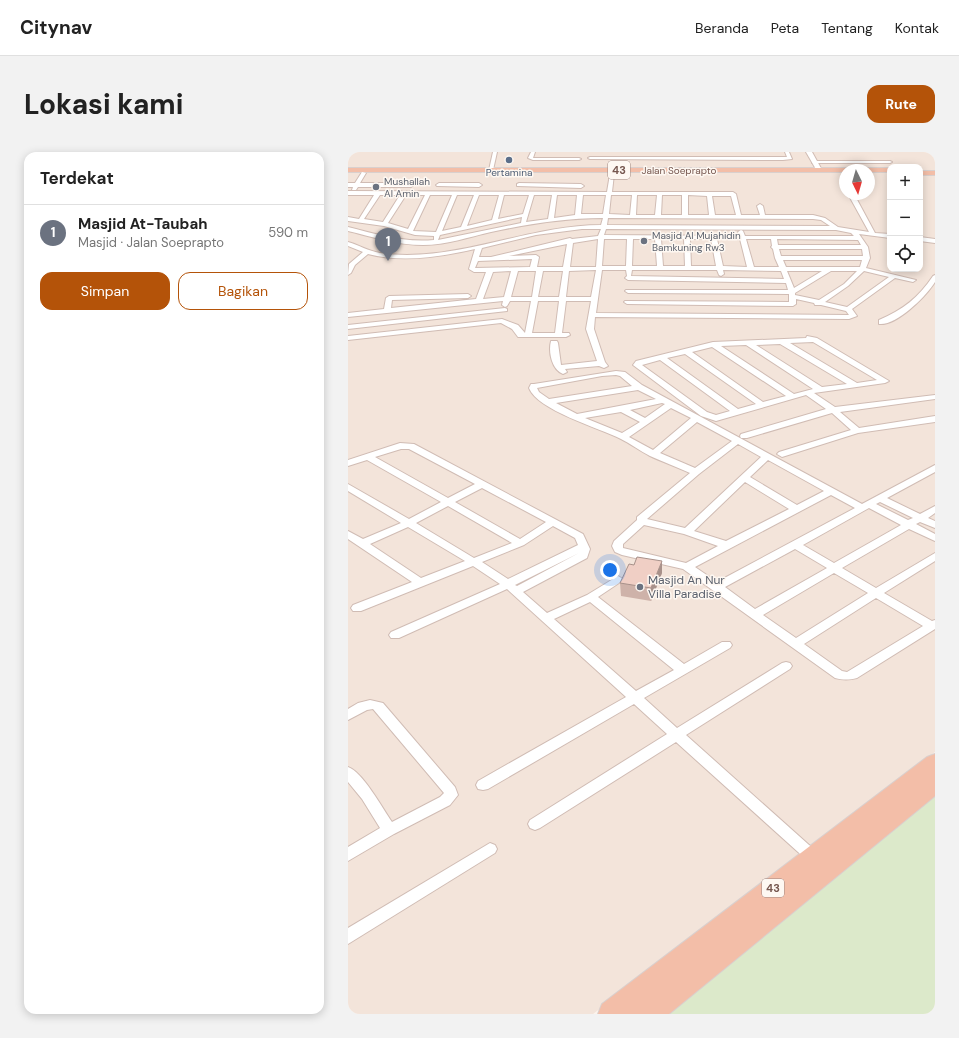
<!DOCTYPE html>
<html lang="id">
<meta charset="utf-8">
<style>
:root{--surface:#fff;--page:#f2f2f2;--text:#222;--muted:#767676;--line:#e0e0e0;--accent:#b45309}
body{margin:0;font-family:"DM Sans",sans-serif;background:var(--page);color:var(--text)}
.controls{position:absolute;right:12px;top:12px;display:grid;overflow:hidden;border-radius:8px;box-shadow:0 2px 10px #0003}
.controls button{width:36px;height:36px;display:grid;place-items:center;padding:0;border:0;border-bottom:1px solid var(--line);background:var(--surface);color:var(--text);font:20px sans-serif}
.compass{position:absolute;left:491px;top:12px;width:36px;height:36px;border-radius:50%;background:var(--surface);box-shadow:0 2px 10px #0003;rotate:175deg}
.you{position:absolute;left:262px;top:418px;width:14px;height:14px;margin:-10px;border:3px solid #fff;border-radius:50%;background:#1a73e8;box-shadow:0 0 0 6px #1a73e833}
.badge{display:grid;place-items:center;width:26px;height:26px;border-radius:50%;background:var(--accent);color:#fff;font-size:13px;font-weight:700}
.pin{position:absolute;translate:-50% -33px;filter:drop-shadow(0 1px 2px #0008)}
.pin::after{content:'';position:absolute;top:21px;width:14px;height:12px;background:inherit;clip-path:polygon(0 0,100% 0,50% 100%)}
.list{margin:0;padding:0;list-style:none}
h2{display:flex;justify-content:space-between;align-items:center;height:52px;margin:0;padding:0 16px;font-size:17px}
h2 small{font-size:13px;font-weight:400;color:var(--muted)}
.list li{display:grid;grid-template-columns:26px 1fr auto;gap:12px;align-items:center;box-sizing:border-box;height:56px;padding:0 16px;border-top:1px solid var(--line)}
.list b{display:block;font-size:15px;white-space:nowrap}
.list p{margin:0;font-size:13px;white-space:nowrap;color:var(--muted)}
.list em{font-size:13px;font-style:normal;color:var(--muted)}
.actions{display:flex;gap:8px;padding:12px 16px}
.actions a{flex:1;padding:9px 0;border:1px solid var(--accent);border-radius:12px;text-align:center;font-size:14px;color:var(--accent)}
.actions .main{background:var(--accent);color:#fff}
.icon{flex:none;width:22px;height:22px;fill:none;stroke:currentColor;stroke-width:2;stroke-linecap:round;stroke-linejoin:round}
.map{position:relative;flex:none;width:587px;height:862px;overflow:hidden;border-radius:12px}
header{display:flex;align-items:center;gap:24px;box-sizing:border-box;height:56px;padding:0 20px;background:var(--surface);border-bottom:1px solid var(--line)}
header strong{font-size:19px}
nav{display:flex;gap:22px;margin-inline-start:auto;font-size:14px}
.intro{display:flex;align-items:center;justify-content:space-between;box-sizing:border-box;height:96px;padding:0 24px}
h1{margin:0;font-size:28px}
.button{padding:10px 18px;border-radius:12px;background:var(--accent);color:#fff;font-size:14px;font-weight:700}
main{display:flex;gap:24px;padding:0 24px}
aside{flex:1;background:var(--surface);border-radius:12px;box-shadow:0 2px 10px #0003}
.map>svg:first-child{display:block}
.residential{fill:#f3e4da;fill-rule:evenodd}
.green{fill:#dce9ca}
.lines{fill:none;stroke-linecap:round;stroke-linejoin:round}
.minor-casing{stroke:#d0bcb4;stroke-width:2}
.tertiary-casing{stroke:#d0bcb4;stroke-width:2}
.trunk-casing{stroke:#d9d0ce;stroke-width:2}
.minor{fill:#fff;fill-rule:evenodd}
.tertiary{fill:#fff;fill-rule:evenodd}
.trunk{fill:#f3bea8;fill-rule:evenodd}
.wall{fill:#ceb2a9}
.shaded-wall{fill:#a8918a}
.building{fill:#f0cfc5;stroke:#a8918a}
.service-dot{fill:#5c6f8a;stroke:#fef8f2;stroke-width:1.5}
.worship-dot{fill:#6b7280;stroke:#fef8f2;stroke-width:1.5}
.labels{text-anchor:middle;stroke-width:3;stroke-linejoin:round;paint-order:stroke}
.far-street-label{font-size:10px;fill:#76574f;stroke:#fef8f2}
.far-service-label{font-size:10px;fill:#4e5e75;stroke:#fef8f2}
.far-worship-label{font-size:10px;fill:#5b616d;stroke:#fef8f2;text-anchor:start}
.shield{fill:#fef8f2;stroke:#9f8780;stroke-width:1}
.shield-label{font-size:11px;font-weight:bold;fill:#76574f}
.worship-label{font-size:12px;fill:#5b616d;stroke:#fef8f2;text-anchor:start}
</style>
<header>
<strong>Citynav</strong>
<nav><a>Beranda</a><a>Peta</a><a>Tentang</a><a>Kontak</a></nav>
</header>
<div class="intro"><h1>Lokasi kami</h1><a class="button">Rute</a></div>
<main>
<aside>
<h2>Terdekat<small></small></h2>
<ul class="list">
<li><span class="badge" style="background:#6b7280">1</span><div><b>Masjid At-Taubah</b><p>Masjid · Jalan Soeprapto</p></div><em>590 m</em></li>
</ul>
<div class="actions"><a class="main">Simpan</a><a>Bagikan</a></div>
</aside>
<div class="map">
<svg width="587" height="862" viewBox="0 0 587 862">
<rect width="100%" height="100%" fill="#fcf3ec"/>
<path class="residential" d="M0,0H587V600L245,862H0ZM542,15H572V117H542ZM497,18H521V42H497Z"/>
<polygon class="green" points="587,625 587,862 291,862"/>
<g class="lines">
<defs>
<g id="minor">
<polygon points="145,0 149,0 145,18 143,19 141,18"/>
<polygon points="183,0 187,0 185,6 231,6 233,7 231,8 185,8 180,6"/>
<polygon points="437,0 441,0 444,7 435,8 242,7 240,6 242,5 439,5"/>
<polygon points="466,9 542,9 544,10 542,11 464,11"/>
<polygon points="14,20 18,21 12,31 63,31 66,33 63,35 10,35 8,38 4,38 5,35 0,35 0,31 7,31"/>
<path d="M264,21L266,22L264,40H385L388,42L393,63H412L409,54L412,52L415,54L417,63H465L477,66L490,75L521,80L500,42H506L527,81L542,82V86L511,82L520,95L522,106L518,116L568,128L565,130L547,126L504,157L509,164L501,167L247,165L246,177L257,210L260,214L256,216L251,214L217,217L219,220L215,222C204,218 200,200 203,189H209L210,191L213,213L249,209L238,177L243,149H218L214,181H221L222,183L218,185H170L164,177L153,171L0,188V184L154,167L170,173L177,181L183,149H162L159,154L157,155L154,153L155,149L0,165V161L36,157L38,146L41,144L120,142L123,144L120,146L44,148L43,156L128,147L138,120H126L121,117L127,97C93,105 54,111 20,102L7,113L3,121L0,123L1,112L15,100L0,94V90C11,93 20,99 32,101C105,112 179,73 253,73L255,66C217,66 180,72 143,80C121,85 98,93 75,93C49,93 25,85 0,79V75C28,82 56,91 86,88V84L67,83L36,74L0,69V65L11,67L26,43H0V39L259,40L262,22ZM32,43H52L35,70L16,67ZM58,43H77L60,77L40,71ZM82,43H104L88,80L65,79ZM109,43H126L113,75L94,79ZM131,43H151L144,68L119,74ZM156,43H181L175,62L150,67ZM186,43H204L200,67L178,70ZM209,43H229L227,63L206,66ZM235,43H258L255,62H233ZM263,43H284L282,63L261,62ZM289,43H309L307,63H288ZM314,43H334V63H313ZM340,43L359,44L361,63H340ZM364,44H383L388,63H367ZM174,65L173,71L90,88L92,83ZM260,66L465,67L473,68L482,74L259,73ZM234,77H253L250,84L224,87L222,86L143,105H131L134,96L188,83ZM258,77L488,78L503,81L506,84H397L395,79L393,78L390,80L391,84L256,83ZM250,87L248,115H222L225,91ZM256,87H279L278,114H254ZM285,87H307L309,114H284ZM313,87H336L337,114H315ZM342,87H363L368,114H343ZM369,87H392L399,115L375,114ZM398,87H423L424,94L423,95L425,97L427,106L431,115H406ZM429,87L510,88L513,93H430ZM219,92L215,115H189L191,105L188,103L161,104ZM431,97H514L515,104H433ZM184,107L182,115L127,116L130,109ZM435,108H514L512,115H438ZM248,118L243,145H218L221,119ZM254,118H278L279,124L277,126L280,128L438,131L440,138H278L277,139L280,141L441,142V150L277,149L276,150L279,152L445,154L448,152V147L466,151L467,153H473L498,159L501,163L248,161ZM284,118H369L371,123L373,124L376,122L375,118L433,119L436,127L283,124ZM163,119L156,145L135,147L145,120ZM170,119H188L184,145H163ZM195,119H215L211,145H190ZM439,119H474L446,136ZM483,119H509L496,132L471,148L447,143V141ZM516,119L541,125L499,155L477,150L500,134ZM190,149H211L207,181H184Z"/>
<polygon points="91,31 131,31 134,33 131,35 89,34 88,33"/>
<polygon points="171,31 233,32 236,34 233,36 169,34 169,32"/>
<polygon points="572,85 587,87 587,91 572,89"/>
<path d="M587,123V130L585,133C576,146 548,174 531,172V168C555,158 571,145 585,124Z"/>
<polygon points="157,156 159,157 159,159 0,177 0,173"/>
<path d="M459,184L469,186L541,229L537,231L466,241L487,255L587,243V247L492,260L511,276L587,264V270L510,281L434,305L429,302L431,300L503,278L484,261L399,286H393L392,284L393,282L478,257L458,243L368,269L353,264L285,213L288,209L365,190L458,186ZM465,190L529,228L509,231L442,191ZM432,192L499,232L474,235L408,193ZM398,193L465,237L446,242L373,194ZM364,195L438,244L415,250L344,200ZM337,202L408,252L390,257L319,206ZM312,208L382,259L368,263L359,260L294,213Z"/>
<path d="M268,219L277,220L294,233L514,352L587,313V320L539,346L572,362L587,354V361L580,366L587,369V376L572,370L568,372L587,382V389L561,377L494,416L528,436L587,401V409L536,441L584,469L587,468V477L509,526C501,528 495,528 487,526L335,417L274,403L267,400L264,394L266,389L289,368V365L342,321C329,315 315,310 302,304C292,299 283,292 273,287C251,276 189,258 181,236L183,232H186ZM268,223L272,224L284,234L201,247L191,240L189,236L254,224ZM290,238L308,247L229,262L208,251ZM314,251L317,252L297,266L282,258ZM323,256L343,266L305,298L281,285ZM273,260L292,270L274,281L237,266ZM349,270L384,289L347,316L312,301ZM390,292L413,305L337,376L299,367L351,322ZM420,308L476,339L449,353L402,325ZM397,330L441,357L378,389L346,379ZM483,343L507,356L369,430L347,415ZM532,350L565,366L560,368L528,352ZM521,356L553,373L486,411L455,393ZM296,373L336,382L370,394L338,411L275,396V392ZM447,397L479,416L407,457L377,435ZM486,421L520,441L448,486L415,463ZM528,446L575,474L499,520L494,519L456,492Z"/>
<path d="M52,291L66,292L235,382L242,397L239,406L175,440L199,461L239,443L270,424L275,427L274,429L250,445L336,512L374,490H382L384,493L382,496L296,546L329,576L434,511L438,510L442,511L444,514L442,517L338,583L470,701L473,705L470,709L465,711L460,709L328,590L192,676L187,678L182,676L180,672L182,668L319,582L286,552L140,637L135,638L130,637L128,633L130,629L278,545L159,437L51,486H43L41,483L43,480L152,432L125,414L13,459H5L3,456L5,453L64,430L0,387V379L15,387L53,371L0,339V332L61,367L93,350L19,308L0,314V308ZM53,297H61L127,332L100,346L27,305ZM134,336L198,370L172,387L107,350ZM100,354L164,391L126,406L68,371ZM205,374L227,386L230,393L160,427L134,410L176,393ZM60,375L117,409L73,426L22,392ZM231,401L169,434L167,433ZM242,450L326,518L288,539L206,467Z"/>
<path d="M22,548L35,551L107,635L110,643L102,653L46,682L0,709V695L32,676L14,647L0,630V615C14,619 35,657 44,670L92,645L96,641L25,557L19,558L0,568V557L10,551Z"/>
<polygon points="142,691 147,693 149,697 147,701 0,792 0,776"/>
</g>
<polygon id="tertiary" points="458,0 464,0 474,18 473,19 469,19"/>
<g id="trunk">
<polygon points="0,16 542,16 542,20 521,20 521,18 497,18 497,20 0,20"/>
<rect x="572" y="19" width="15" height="4"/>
<polygon points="587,602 587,644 321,862 250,862 254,852 579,605"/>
</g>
</defs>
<use href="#minor" class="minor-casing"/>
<use href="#tertiary" class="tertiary-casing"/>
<use href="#trunk" class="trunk-casing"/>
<use href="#minor" class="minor"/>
<use href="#tertiary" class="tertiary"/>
<use href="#trunk" class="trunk"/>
</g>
<polygon class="wall" points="314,421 303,449 273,444 272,431"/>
<polygon class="shaded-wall" points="314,409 314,421 303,449 303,436"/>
<polygon class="building" points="289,405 314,409 303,436 272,431 281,412 286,413"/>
<circle class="service-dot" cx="161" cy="8" r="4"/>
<g class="worship-dot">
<circle cx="28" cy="35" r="4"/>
<circle cx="296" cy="89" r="4"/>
<circle cx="292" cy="435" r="4"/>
</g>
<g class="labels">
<g class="far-street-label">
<text x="331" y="22">Jalan Soeprapto</text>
</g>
<g class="far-service-label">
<text x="161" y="24">Pertamina</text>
</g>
<g class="far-worship-label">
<text x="36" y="33">Mushallah<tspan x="36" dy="12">Al Amin</tspan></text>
<text x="304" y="87">Masjid Al Mujahidin<tspan x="304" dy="12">Bamkuning Rw3</tspan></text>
</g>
<g class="shield">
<rect x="260" y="9" width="22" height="18" rx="3"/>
<rect x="414" y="727" width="22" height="18" rx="3"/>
</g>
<g class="shield-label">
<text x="271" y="22">43</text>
<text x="425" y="740">43</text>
</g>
<g class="worship-label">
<text x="300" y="432">Masjid An Nur<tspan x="300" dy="14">Villa Paradise</tspan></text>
</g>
</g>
</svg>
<div class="controls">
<button>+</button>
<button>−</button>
<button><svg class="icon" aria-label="locate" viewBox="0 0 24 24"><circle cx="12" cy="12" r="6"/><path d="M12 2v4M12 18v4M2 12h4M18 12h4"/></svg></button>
</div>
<svg class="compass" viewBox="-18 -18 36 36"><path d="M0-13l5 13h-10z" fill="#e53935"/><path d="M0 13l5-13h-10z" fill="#767676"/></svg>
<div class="you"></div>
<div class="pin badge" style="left:40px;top:109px;background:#6b7280">1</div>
</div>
</main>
